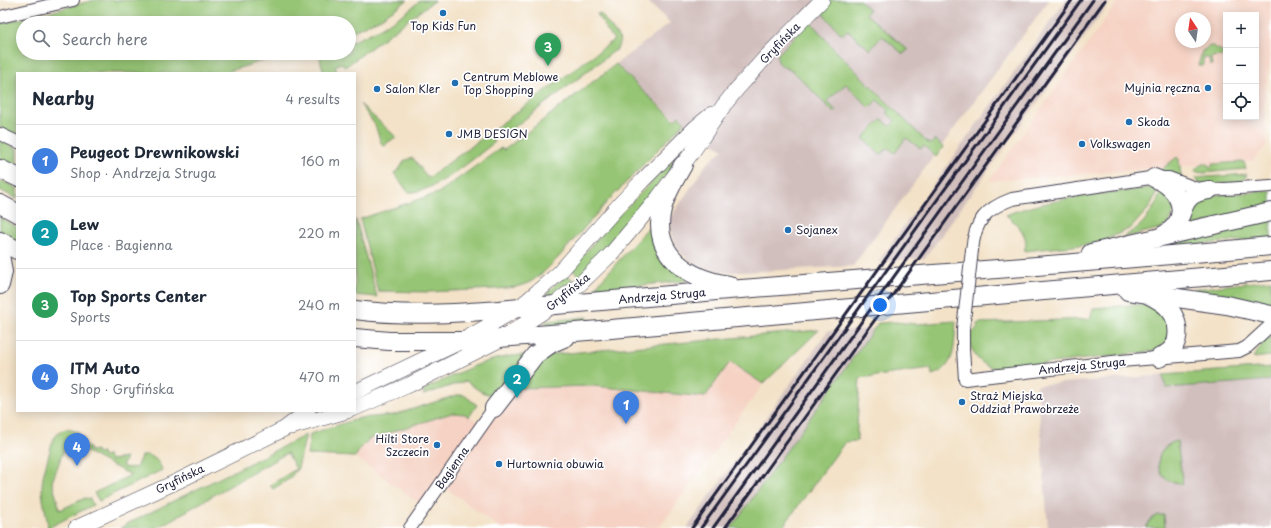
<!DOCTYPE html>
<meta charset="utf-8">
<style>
:root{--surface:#fff;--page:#f2f2f3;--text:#1f2937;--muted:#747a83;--line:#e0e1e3;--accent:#0f766e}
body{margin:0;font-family:"Playpen Sans",sans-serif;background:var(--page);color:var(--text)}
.controls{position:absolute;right:12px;top:12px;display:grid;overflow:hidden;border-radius:0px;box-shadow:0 2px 10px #0003}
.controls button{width:36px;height:36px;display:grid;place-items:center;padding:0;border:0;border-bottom:1px solid var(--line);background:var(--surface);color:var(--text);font:20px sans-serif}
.compass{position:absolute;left:1175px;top:12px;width:36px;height:36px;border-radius:50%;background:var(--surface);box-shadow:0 2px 10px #0003;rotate:347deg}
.you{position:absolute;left:880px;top:305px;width:14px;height:14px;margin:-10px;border:3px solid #fff;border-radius:50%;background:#1a73e8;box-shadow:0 0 0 6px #1a73e833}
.badge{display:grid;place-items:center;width:26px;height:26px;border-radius:50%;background:var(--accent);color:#fff;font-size:13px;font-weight:700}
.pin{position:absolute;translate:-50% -33px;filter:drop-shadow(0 1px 2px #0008)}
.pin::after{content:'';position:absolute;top:21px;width:14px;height:12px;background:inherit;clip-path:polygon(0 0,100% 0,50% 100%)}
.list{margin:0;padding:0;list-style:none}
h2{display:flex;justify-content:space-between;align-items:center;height:52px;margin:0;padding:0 16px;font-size:17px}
h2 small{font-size:13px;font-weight:400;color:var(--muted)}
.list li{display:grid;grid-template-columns:26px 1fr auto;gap:12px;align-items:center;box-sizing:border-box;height:72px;padding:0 16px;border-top:1px solid var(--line)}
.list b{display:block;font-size:15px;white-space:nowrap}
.list p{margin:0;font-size:13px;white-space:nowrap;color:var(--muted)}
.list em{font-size:13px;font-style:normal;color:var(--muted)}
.icon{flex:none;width:22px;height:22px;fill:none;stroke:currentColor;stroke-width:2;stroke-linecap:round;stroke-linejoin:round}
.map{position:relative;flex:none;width:1271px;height:528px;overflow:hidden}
.search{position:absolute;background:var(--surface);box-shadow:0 2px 10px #0003;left:16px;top:16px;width:340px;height:44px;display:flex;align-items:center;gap:10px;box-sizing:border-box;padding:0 14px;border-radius:22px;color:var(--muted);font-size:15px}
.panel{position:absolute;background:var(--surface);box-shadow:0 2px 10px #0003;left:16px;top:72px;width:340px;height:340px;border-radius:0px}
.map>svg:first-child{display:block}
.built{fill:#f5d2c3;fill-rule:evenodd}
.industrial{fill:#d1bfbd}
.green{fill:#96c574;stroke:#5c7458}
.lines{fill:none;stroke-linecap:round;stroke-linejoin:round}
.minor-casing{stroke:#413f50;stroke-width:14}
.tertiary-casing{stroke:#413f50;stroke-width:16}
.primary-casing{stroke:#413f50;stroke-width:20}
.minor{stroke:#fff;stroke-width:12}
.tertiary{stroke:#fff;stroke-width:15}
.primary{stroke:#fff;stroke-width:18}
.rail{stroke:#22223b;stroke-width:3}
.minor-bridge-casing{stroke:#413f50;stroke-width:14;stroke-linecap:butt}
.minor-bridge{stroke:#fff;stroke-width:12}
.poi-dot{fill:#1f6fb2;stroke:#fff;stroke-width:1.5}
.labels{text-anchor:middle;stroke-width:3.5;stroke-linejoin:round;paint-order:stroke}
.poi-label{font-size:11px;fill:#22223b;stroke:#fff;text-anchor:start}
.street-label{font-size:11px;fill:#22223b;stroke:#fff}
</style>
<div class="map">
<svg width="1271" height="528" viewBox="0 0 1271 528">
<rect width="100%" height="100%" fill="#fff"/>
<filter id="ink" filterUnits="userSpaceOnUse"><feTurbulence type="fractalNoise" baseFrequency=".025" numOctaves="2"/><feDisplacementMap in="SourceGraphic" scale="8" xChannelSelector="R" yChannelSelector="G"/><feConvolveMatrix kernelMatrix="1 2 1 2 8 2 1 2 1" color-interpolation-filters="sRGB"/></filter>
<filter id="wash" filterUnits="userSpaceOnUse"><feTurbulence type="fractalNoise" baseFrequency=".012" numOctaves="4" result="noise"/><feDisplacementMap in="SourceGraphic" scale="16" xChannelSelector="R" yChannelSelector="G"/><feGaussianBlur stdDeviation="0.9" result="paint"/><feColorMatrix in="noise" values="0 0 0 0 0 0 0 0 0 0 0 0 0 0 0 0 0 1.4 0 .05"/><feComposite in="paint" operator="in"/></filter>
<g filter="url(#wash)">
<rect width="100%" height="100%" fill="#f3e2c8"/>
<g class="built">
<path d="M1119,0H1271V59L1266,83L1264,109L1267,145L1253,161L989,181ZM1226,15H1256V117H1226ZM1181,18H1205V42H1181Z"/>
<polygon points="730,362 763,384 659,528 500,528 444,487 429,510 355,457 361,448 369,439 452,413 465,414 484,425 512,388 593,386"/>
</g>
<g class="industrial">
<polygon points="650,0 1049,0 853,266 746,272 723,272 697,266 684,256 678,249 673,240 670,231 670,218 706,165 723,149 675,118 645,93 616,64 670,23 648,2"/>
<polygon points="1066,0 1111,0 925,258 878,262"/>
<polygon points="874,329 731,528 687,528 828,331"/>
<polygon points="1271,367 1271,528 1048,528 1037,385"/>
</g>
<g class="green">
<polygon points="94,0 408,0 381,18 349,33 349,23 23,23 23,53 288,53 223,73 17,73 17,137 0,128 0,24 57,10"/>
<path d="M420,0H435L345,67L342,63L336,65V73H324L320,59L322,53H349V43C374,32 401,19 420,0Z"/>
<polygon points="830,0 860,0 869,10 866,14 908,50 903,54 882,36 870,50 847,30 842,35 821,11 821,8"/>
<polygon points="600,13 619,38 620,43 617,49 500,138 494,129 614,40 603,25 604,24 597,14"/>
<polygon points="810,21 833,48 928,143 931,144 935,139 943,147 936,157 924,146 921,149 906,138 895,153 888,148 880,155 863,138 882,119 890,126 895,121 887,113 889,111 877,100 869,108 846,84 827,101 836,111 834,113 794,72 782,66 778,62 777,58 778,54"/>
<polygon points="1210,46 1213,46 1225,53 1226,64 1224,56 1211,57 1212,65 1210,65 1209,58 1203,58 1203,66 1198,66 1202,51"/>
<polygon points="616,64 645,93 675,120 679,116 685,122 607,202 557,259 545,271 532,281 526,284 516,287 497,289 428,292 378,291 360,219 438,193 501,148 504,150"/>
<polygon points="360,104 396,137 387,143 384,147 381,143 375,125"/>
<path d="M488,134L495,142C475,157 433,195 408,192L394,173L400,168L405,160L413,158L428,178Z"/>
<polygon points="0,140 17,149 17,167 0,159"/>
<polygon points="689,144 683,154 609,245 580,276 571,269 612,222"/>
<polygon points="1177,157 1179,159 1181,176 1181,178 1162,172 1162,169"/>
<path d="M1243,162H1244L1246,169L1204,173L1195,172C1197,166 1202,163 1208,164L1209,168L1212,167V164Z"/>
<polygon points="1247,174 1245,178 1240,182 1206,185 1199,183 1195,178"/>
<polygon points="0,180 17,188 17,199 0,190"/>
<path d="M1150,188L1156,190V194L1149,208L1131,228L1101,242L1093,244L1024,251C1031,236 1016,223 1006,215C1048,198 1105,194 1150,188Z"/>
<path d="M1163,189H1164L1174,210L1166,227L1118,239C1123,237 1128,234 1133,231C1147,222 1156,204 1163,189Z"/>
<polygon points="1271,191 1271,207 1185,228 1186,214 1203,196"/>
<polygon points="0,218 17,227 17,245 0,235"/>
<polygon points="1271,219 1271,238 1179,246 1177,243 1177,242"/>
<polygon points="355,220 356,220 377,297 355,295"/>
<polygon points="655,225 693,280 596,290 598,284 646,230"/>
<path d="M566,274L574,281C566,286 557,295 547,296L548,292Z"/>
<polygon points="1271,280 1271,306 1190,292 1194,289"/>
<path d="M1146,304H1152L1166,313L1171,335L1165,345L1155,351L1017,367C1010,367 1002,369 995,368C979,365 969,351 969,336L977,328L978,323L1090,319L1093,308Z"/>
<polygon points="588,317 589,322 547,325 545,323 547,321"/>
<path d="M956,321C954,343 957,368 932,375L931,369L860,378L857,425V441L845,442L782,528H731L878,323L895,322L917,324Z"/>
<polygon points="819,330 763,384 730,362 705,397 593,386 520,388 546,355"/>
<polygon points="1271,336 1271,356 1253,358 1263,343"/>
<path d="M523,355L530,356L498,394C485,397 477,389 466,381L423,395L425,389C457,374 487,356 523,355Z"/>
<polygon points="1271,367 1271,380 1166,388 1163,375"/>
<polygon points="457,395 464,395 477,405 469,417 465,414 452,413 369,439 361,448 355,457 307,455 310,434 360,418 394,415"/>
<path d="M68,429L78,432V434L74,435L75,441L81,440V441H83L84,447H89L90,451L96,450L97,454L102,453L103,457L108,456L110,460L126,458L122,466L127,468L128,467L131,468L132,467L136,468L141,456C150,452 160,461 162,470L99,501L94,493L131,475L101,460L76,446L66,444L52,482L60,510L85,498L90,499L93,505L48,528C47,514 42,501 42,488C42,476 46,465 49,454C53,440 52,432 68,429Z"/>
<polygon points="306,435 298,468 289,479 273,489 270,485 296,469 287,453 157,528 121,528 125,525"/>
<path d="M1177,441L1183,485C1177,481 1170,483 1165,478C1151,465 1161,444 1177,441Z"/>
<polygon points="1158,515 1164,515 1165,528 1146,528 1150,520"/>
</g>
</g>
<g filter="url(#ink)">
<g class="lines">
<defs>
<g id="minor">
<polyline points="0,17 73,0"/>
<polyline points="0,134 17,142"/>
<path d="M972,250C975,221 985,209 1012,199L1150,178H1169L1198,189L1209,190L1271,186"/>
<polyline points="963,329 963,349 965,379 1121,361 1239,351 1247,347 1271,325"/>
<polyline points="410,528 494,408"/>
</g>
<g id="tertiary">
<polyline points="355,392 462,341 517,309 529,299 559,273 620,204 642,181 695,128 712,114"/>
<polyline points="355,408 409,385 503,338 552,306 581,283 611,254 658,198 693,151 724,105 737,89 764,59 822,0"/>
<polyline points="291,427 347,411"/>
<polyline points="76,528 178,481 284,429 308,411"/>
</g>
<g id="primary">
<path d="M683,165C675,179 666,193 662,209C651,255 689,279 729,285"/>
<polyline points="0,169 17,177"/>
<path d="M1154,178C1182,188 1193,220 1162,236"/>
<polyline points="0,204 17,213"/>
<path d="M1181,214C1186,198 1192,192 1209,190"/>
<polyline points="0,241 17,250"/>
<polyline points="1091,253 1271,212"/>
<polyline points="0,254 3,272 0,285"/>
<polyline points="1128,291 1227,305 1271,315"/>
<path d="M1149,295C1157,299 1165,303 1170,310C1178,320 1181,338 1172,349C1168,353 1164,355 1159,358"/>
<path d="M355,310C410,317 466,313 521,308C582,303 644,297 705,292C894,276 1083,264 1271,246"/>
<polyline points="355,338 389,341 462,341 600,330 1271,271"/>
<polyline points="494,408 535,355 552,343 566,337"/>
</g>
</defs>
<use href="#minor" class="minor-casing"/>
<use href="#tertiary" class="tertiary-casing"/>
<use href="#primary" class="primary-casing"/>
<use href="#minor" class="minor"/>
<use href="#tertiary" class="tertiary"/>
<use href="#primary" class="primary"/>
<g class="rail">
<polyline points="692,528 1072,0"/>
<polyline points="701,528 1081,0"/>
<polyline points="713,528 1093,0"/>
<polyline points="725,528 1105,0"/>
</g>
<defs>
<polyline id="minor-bridge" points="963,329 972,250"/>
</defs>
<use href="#minor-bridge" class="minor-bridge-casing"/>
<use href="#minor-bridge" class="minor-bridge"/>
</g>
</g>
<g class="poi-dot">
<circle cx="443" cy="13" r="4"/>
<circle cx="455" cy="83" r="4"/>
<circle cx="1208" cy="88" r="4"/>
<circle cx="377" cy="89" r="4"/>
<circle cx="1129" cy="122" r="4"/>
<circle cx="449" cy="134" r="4"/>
<circle cx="1082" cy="144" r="4"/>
<circle cx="788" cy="230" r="4"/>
<circle cx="962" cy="402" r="4"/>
<circle cx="437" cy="445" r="4"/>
<circle cx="499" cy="464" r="4"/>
</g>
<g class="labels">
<g class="poi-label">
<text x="443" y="30" text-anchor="middle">Top Kids Fun</text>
<text x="463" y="81">Centrum Meblowe<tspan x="463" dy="13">Top Shopping</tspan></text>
<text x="1200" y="92" text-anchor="end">Myjnia ręczna</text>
<text x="385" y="93">Salon Kler</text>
<text x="1137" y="126">Skoda</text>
<text x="457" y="138">JMB DESIGN</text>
<text x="1090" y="148">Volkswagen</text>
<text x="796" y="234">Sojanex</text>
<text x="970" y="400">Straż Miejska<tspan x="970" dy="13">Oddział Prawobrzeże</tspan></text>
<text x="429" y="443" text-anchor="end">Hilti Store<tspan x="429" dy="13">Szczecin</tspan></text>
<text x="507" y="468">Hurtownia obuwia</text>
</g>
<g class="street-label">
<text transform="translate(780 43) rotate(-46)" y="4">Gryfińska</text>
<text transform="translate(568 292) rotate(-39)" y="4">Gryfińska</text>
<text transform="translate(662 296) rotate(-5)" y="4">Andrzeja Struga</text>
<text transform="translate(1082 366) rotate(-6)" y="4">Andrzeja Struga</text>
<text transform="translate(452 468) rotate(-55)" y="4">Bagienna</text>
<text transform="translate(180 479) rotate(-26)" y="4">Gryfińska</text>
</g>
</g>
</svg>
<div class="controls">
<button>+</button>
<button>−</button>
<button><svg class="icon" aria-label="locate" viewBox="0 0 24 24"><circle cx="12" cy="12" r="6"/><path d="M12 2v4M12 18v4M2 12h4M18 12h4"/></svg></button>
</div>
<svg class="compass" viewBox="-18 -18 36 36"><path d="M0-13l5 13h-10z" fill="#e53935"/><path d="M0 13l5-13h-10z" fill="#747a83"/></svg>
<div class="you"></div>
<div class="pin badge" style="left:626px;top:424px;background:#3f7fe0">1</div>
<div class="pin badge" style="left:517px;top:398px;background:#0f9aa8">2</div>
<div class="pin badge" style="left:548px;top:66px;background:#2e9e5b">3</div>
<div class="pin badge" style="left:77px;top:466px;background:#3f7fe0">4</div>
<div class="search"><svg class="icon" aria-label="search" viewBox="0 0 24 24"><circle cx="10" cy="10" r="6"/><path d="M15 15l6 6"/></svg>Search here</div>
<section class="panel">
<h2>Nearby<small>4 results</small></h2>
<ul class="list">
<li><span class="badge" style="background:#3f7fe0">1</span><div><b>Peugeot Drewnikowski</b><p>Shop · Andrzeja Struga</p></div><em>160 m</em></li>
<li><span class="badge" style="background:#0f9aa8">2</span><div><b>Lew</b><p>Place · Bagienna</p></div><em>220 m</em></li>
<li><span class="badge" style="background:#2e9e5b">3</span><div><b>Top Sports Center</b><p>Sports</p></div><em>240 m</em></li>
<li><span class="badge" style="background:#3f7fe0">4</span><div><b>ITM Auto</b><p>Shop · Gryfińska</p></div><em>470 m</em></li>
</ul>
</section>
</div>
